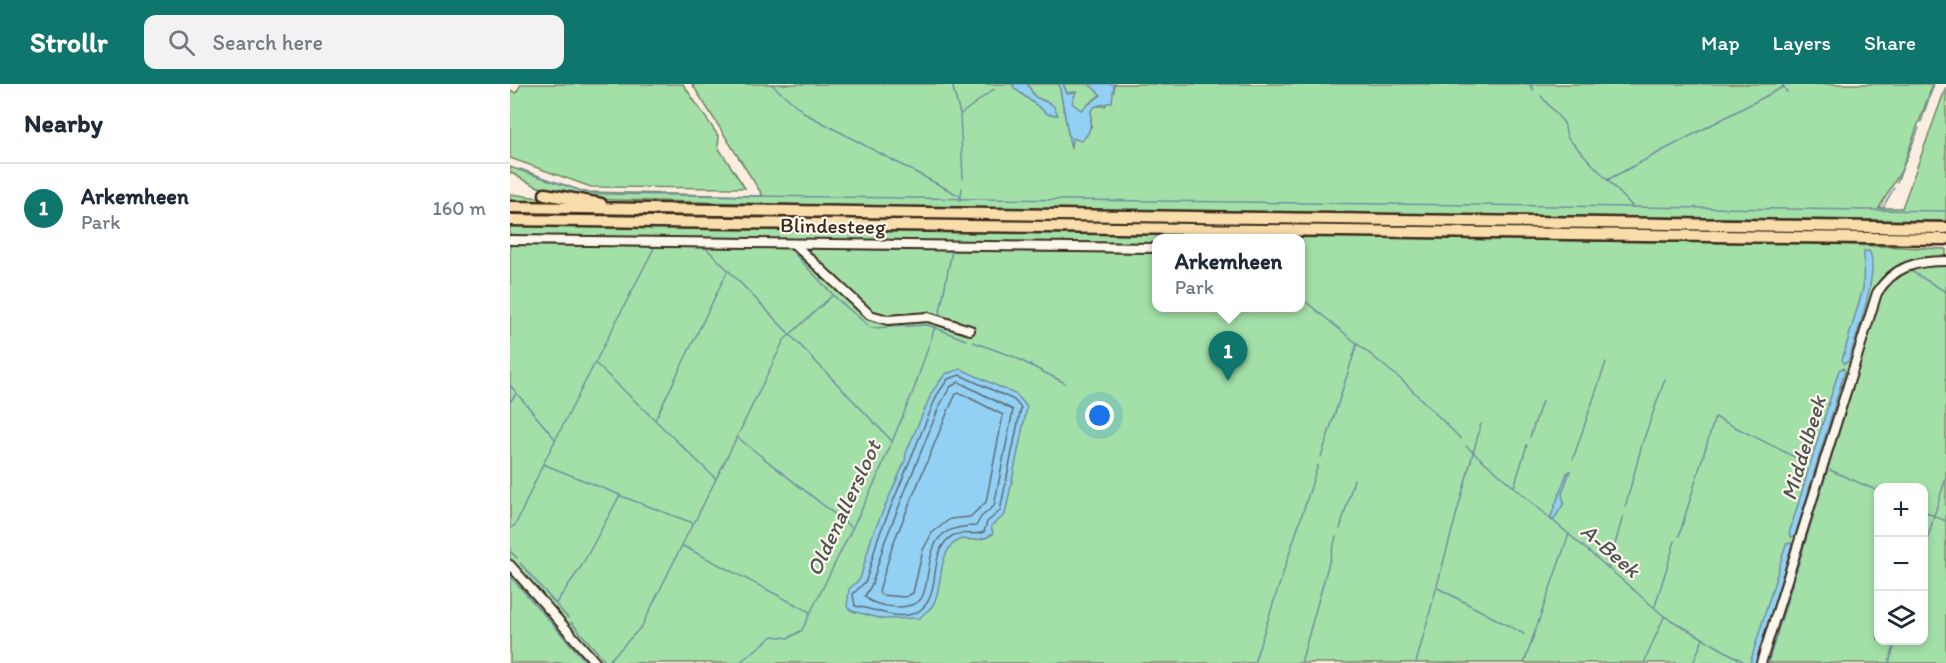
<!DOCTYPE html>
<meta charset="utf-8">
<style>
:root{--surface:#fff;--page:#f2f2f3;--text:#1f2937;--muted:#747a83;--line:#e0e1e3;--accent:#0f766e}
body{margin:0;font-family:Itim,sans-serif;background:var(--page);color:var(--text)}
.controls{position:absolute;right:18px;bottom:18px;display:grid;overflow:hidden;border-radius:12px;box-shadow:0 3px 9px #0003}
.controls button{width:54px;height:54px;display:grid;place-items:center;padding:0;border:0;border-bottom:2px solid var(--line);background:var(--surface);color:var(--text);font:30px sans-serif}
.you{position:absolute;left:590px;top:332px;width:21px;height:21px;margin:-15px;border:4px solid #fff;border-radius:50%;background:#1a73e8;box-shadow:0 0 0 9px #1a73e833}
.badge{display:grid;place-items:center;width:39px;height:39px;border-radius:50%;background:var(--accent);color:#fff;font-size:20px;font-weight:700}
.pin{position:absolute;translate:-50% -50px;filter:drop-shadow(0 2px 3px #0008)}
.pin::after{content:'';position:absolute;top:32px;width:21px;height:18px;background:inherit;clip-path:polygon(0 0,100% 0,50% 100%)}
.popup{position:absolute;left:642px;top:150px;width:153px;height:78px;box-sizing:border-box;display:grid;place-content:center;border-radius:12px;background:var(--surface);filter:drop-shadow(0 2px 4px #0005);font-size:20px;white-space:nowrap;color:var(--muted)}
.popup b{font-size:22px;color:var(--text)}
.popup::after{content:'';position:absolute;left:50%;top:100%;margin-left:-12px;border:12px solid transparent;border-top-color:var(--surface)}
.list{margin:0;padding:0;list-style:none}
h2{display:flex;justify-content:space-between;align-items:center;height:78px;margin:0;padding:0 24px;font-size:26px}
h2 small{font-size:20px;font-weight:400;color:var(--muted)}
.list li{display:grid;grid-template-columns:39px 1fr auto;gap:18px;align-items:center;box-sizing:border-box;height:90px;padding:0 24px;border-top:2px solid var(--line)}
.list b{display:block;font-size:22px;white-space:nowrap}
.list p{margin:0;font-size:20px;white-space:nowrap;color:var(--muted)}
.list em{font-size:20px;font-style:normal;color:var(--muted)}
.icon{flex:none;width:33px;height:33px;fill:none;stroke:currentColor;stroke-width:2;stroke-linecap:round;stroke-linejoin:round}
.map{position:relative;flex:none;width:1436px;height:579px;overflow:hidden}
header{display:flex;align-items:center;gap:36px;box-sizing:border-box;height:84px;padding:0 30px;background:var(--accent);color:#fff}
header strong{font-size:28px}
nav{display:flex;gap:33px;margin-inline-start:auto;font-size:21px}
.search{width:420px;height:54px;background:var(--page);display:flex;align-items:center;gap:15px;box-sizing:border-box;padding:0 21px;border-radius:12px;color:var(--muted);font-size:22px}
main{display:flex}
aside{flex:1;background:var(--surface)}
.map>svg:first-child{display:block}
.green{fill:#a3e0a8;stroke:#6f8563;stroke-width:1.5;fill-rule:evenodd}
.water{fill:#93d1f4;stroke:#708e9e;stroke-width:1.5}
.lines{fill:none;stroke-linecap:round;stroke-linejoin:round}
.shore{stroke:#5e6d74;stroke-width:1.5}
.stream{stroke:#708e9e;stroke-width:1.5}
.minor-casing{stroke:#3b2a1e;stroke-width:12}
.highway-casing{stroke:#3b2a1e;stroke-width:15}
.minor{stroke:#fbf7ec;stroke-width:8}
.highway{stroke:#f9deab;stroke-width:10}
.labels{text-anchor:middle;stroke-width:4.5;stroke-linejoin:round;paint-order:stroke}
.street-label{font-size:21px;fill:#3b2a1e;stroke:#fbf7ec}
.water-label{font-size:22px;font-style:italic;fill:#515454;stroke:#fbf7ec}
</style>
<header>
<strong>Strollr</strong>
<div class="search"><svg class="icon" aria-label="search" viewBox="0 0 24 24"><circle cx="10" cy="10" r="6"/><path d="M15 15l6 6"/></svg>Search here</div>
<nav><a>Map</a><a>Layers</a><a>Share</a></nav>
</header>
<main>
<aside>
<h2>Nearby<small></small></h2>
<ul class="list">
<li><span class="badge">1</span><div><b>Arkemheen</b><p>Park</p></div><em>160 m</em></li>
</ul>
</aside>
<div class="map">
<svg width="1436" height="579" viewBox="0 0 1436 579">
<rect width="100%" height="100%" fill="#fcede1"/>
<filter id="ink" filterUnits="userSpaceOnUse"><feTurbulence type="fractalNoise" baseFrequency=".0167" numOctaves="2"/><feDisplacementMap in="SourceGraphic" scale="12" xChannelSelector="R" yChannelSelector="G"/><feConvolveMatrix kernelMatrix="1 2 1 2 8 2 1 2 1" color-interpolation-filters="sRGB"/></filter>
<g filter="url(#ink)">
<g class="green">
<polygon points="11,0 173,0 209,53 208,63 235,104 81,103 0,74 0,6 6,9"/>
<path d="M182,0H503L504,4L538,30L540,19L525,13L517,0H549L561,64V54L581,43V26L586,22H595L604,7V0H1423L1391,87L1369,124H1392L1436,3V137L387,123L107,116C63,114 38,112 0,88V83L75,108L253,112Z"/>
<polygon points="553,0 579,0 591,10 571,26 563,22"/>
<polygon points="0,110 61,118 0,118"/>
<path d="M0,142L1322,160L1436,165V579H0V161L646,169V224H790V168H792L790,154H646V160L0,152ZM1368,404H1414V556H1368Z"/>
</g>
<g class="water">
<polygon points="503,0 517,0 525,13 543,21 548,31 538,30 504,4"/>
<path d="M549,0H553L557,9L566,8L562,19L571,26L591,11L579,0H604L602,18L586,22L581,26C581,38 582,49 571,57L562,54L561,65Z"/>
<path d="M1354,167H1359C1371,185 1345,256 1338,278L1334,279L1332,276L1353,205Z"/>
<polygon points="1333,284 1335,287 1285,452 1281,453 1279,450 1324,302 1329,286"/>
<path d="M451,285L507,311L517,323L495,431L481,442L483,450C472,457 464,456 451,455C426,465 434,501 423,521C419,527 413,529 410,534L373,535L342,527L337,523L339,505L350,495L362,452L395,377L396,369L422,308L435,290Z"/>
<polygon points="1060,387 1052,410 1054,419 1043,437 1040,435 1057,389"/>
<polygon points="1280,459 1282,460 1246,579 1240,579 1276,460"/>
</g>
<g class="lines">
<g class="shore">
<path d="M450,291L504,316L511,324L490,427L477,438L474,448C463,453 453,446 442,452C415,469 435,516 405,529C386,537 363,524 345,522L343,510L356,497L368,454L427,311L438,295Z"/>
<path d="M449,298L503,326L484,422L471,433L466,442C426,443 423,457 417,494C416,500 415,511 410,516C399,527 363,524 355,512L362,500L375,457L429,323L440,303Z"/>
<polygon points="450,309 493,331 476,418 460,433 440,435 422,449 413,466 403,509 395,513 371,511 369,507 383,460 438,327 446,310"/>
</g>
<g class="stream">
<polyline points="261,0 296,30 450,112"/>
<polyline points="442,0 450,30 453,95"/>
<polyline points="1272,0 1277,8"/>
<polyline points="1024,6 1020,2 1026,0"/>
<polyline points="1031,12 1054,39 1057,53 1123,123"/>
<polyline points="451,30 484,5"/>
<polyline points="1411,38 1424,0"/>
<polyline points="10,85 74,108 89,110 1436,127"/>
<polyline points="1097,96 1273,3"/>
<polyline points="1387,98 1409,44"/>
<polyline points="450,117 452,104"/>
<polyline points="1372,125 1384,104"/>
<polyline points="188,153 271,156"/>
<polyline points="280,165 327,215 361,244 418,241 456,256"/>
<polyline points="218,186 381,356"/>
<polyline points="1401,187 1436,208"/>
<polyline points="790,213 893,297 951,355"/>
<polyline points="429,233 442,166"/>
<polyline points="463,258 502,272 555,299"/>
<polyline points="86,280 145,336 218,186 197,165"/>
<polyline points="0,301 45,355"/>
<polyline points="0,318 6,310"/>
<polyline points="146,337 205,394"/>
<polyline points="227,353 274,256 323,211"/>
<polyline points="1020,353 1032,317"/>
<polyline points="956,362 1154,532 1236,579"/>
<polyline points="811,373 847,260"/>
<polyline points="1063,375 1096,278"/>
<polyline points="1320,386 1368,407"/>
<polyline points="1436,393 1424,432 1436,437"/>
<polyline points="1004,403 1017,361"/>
<polyline points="1115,424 1132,360 1155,295"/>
<polyline points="1414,427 1424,432 1414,467"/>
<polyline points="184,439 227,353 341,443"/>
<polyline points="0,445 6,440 33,380"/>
<polyline points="830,445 844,395"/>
<polyline points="1169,452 1205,333 1295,378"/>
<polyline points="173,462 300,528"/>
<polyline points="0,467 7,474"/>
<polyline points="10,479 58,534"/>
<polyline points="1098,485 1113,432"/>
<polyline points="0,492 77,579"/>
<polyline points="928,504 1014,550"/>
<polyline points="46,519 71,483 110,411 33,380 144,164"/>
<polyline points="1145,522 1165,457"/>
<polyline points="61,538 96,578"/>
<polyline points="97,579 132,542 183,439 111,412"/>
<polyline points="229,579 263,552 279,554 292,546 366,396 404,305 425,243"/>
<polyline points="744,579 808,381"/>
<polyline points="791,579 826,453"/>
<polyline points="906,579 971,340"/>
<polyline points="1014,579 1059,450"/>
<polyline points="1134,579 1154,533"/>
<polyline points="1183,579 1193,555"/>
<polyline points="1258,579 1371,212 1381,199 1401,185"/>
<polyline points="1379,579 1386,556"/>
</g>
<defs>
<g id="minor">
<polyline points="0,156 646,164"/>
<polyline points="284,160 360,231 378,236 418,233 460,246"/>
<polyline points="0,481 86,579"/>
<path d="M1251,579L1367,209C1384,182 1406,177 1436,177"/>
</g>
<g id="highway">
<polyline points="35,110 91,120"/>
<polyline points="0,123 1436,144"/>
<polyline points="0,136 1436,155"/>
</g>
</defs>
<use href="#minor" class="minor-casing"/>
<use href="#highway" class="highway-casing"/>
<use href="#minor" class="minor"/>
<use href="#highway" class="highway"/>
</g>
</g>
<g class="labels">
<g class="street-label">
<text transform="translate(323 142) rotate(1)" y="7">Blindesteeg</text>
</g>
<g class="water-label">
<text transform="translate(1293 364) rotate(-73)" y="8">Middelbeek</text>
<text transform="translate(333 424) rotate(-65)" y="8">Oldenallersloot</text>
<text transform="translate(1101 466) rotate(41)" y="8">A-Beek</text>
</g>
</g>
</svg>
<div class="controls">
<button>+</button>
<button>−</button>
<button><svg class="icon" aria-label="layers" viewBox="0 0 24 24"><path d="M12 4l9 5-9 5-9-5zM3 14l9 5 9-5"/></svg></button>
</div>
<div class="you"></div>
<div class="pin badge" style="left:718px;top:297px">1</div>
<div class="popup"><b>Arkemheen</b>Park</div>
</div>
</main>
